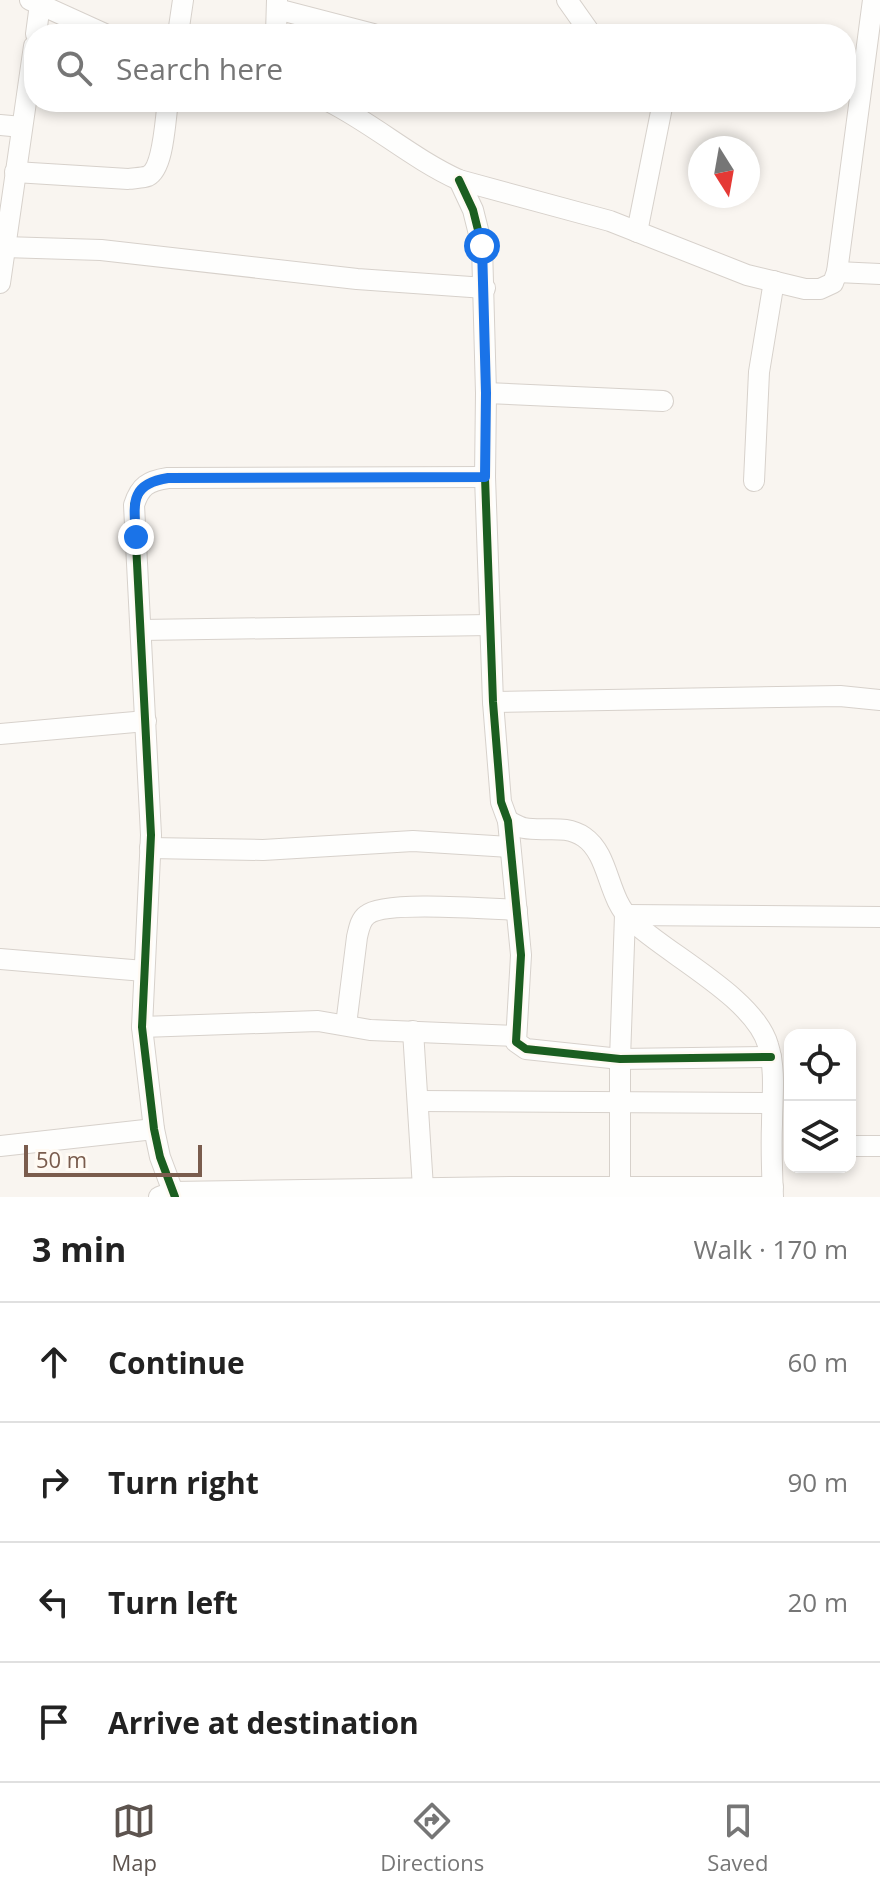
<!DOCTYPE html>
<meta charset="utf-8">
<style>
:root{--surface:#fff;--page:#f2f2f2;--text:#222;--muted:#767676;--line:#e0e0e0;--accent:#5d544f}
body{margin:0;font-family:"Open Sans",sans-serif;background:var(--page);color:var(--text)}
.controls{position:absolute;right:24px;bottom:24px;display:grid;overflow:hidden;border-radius:16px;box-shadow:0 4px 12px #0003}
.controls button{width:72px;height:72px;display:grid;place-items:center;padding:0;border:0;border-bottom:2px solid var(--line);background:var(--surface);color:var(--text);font:40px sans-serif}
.compass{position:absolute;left:688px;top:136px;width:72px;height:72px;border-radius:50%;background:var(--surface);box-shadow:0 4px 12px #0003;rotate:169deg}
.scale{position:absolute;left:24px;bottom:20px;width:178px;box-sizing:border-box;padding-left:8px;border:4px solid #7a5c4d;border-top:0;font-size:22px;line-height:28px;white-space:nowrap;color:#7a5c4d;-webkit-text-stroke:6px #fffaf3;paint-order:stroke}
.stop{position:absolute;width:24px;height:24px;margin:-18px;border:6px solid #1a73e8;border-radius:50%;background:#fff}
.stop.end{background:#1a73e8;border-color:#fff;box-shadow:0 2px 8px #0008}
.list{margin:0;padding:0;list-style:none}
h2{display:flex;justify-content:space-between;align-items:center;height:104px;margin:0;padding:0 32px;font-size:34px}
h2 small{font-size:26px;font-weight:400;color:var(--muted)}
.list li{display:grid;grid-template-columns:52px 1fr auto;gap:24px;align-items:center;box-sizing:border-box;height:120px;padding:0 32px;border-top:2px solid var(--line)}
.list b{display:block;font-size:30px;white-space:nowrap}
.list em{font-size:26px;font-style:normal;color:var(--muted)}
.icon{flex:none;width:44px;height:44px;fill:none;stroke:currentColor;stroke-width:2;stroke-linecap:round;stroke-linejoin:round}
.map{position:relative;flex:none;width:880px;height:1197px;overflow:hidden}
.search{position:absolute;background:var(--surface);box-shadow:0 4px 12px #0003;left:24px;right:24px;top:24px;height:88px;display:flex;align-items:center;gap:20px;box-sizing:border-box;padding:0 28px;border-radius:32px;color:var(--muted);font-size:30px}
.sheet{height:584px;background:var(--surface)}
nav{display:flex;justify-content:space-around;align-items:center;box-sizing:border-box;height:112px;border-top:2px solid var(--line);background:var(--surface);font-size:22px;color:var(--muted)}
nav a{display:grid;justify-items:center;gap:4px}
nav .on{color:var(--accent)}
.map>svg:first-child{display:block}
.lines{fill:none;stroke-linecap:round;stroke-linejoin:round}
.minor-casing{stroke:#d7d1cb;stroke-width:22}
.minor{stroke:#fefefd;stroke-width:20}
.cycleway-casing{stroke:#fffaf3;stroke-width:13}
.cycleway{stroke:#1b5e20;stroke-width:8}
.route{stroke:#1a73e8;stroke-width:10}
</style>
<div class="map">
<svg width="880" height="1197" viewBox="0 0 880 1197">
<rect width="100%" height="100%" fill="#f9f5f0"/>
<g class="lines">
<defs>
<g id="minor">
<polyline points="30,0 105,34"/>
<polyline points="567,0 591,34"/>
<polyline points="277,9 373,34"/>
<polyline points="36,34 40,4"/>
<polyline points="178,34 183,0"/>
<polyline points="276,34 277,0"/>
<path d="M330,102C375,125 413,159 459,180L610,221L747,275L805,289H820L833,283L837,272L873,0"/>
<polyline points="0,125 22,127"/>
<path d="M15,172L128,179C134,178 143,178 148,176C164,168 165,119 168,102"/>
<polyline points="459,180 473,210 482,246 486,393 485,477 493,702 501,802 508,821 521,955 516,1042 526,1049 620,1059 771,1057"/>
<polyline points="637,232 663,102"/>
<polyline points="4,247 101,250 357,279 485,288"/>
<polyline points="837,272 880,274"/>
<polyline points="0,283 34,46"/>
<polyline points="486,393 663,401"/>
<polyline points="754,481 759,372 774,281"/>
<polyline points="141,630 490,625"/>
<polyline points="493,702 840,696 880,700"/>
<polyline points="0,734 146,721"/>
<path d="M508,821C513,823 519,827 524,828C545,832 565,824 584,837C610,855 607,898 631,920C668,955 754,997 768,1045C776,1070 772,1098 772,1124C771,1148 772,1173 773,1197"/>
<polyline points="150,848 263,850 413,841 510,847"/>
<polyline points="0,959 144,971"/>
<path d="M346,1025L357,937C359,929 360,920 367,915C384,900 490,909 517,910"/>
<polyline points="142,1027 318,1021 370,1030 516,1036"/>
<polyline points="413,1031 423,1188"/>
<polyline points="418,1101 772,1103"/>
<polyline points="0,1146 154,1129"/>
<polyline points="850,1146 880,1146"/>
<polyline points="159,1197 172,1192 516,1187 773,1187"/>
<path d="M175,1197L160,1157L154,1129L142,1027L151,835L134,505C140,486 148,481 168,478L485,477"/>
<polyline points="620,1197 620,1059 625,915 880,917"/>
</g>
</defs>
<use href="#minor" class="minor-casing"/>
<use href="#minor" class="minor"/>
<defs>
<g id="cycleway">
<polyline points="459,180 473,210 482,246 486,393 485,477 493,702 501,802 508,821 521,955 516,1042 526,1049 620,1059 771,1057"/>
<path d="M175,1197L160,1157L154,1129L142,1027L151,835L134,505C140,486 148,481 168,478L485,477"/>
</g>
</defs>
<use href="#cycleway" class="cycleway-casing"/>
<use href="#cycleway" class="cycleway"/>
</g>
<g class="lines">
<path class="route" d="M136,537C134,504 129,484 168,478L485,477L486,393L482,246"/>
</g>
</svg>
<div class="controls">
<button><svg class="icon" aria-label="locate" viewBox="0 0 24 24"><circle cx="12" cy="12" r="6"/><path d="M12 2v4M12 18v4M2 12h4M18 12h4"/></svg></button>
<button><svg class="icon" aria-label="layers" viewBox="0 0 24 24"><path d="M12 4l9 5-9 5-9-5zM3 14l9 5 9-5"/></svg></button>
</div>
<svg class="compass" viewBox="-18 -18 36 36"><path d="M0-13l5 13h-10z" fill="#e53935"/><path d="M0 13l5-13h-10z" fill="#767676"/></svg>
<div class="scale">50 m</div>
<div class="stop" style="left:482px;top:246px"></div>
<div class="stop end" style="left:136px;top:537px"></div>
<div class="search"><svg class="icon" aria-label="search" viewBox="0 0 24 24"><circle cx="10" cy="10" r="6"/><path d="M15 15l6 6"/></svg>Search here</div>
</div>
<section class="sheet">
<h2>3 min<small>Walk · 170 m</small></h2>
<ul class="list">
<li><svg class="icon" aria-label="ahead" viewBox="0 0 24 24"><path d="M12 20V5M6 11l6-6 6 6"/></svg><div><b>Continue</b></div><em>60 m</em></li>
<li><svg class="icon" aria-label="right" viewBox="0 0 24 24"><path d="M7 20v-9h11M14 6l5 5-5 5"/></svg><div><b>Turn right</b></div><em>90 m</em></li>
<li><svg class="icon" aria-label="left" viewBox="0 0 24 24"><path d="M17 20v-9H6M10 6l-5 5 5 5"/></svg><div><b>Turn left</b></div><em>20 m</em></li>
<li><svg class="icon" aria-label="arrive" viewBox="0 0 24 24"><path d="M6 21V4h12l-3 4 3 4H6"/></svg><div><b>Arrive at destination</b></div></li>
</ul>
</section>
<nav>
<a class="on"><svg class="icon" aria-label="map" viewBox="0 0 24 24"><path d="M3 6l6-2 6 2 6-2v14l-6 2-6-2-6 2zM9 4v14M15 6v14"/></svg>Map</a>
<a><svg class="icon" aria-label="directions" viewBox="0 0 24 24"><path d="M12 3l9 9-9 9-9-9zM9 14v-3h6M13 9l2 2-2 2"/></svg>Directions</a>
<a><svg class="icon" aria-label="saved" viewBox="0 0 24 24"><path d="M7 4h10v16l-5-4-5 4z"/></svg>Saved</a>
</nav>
